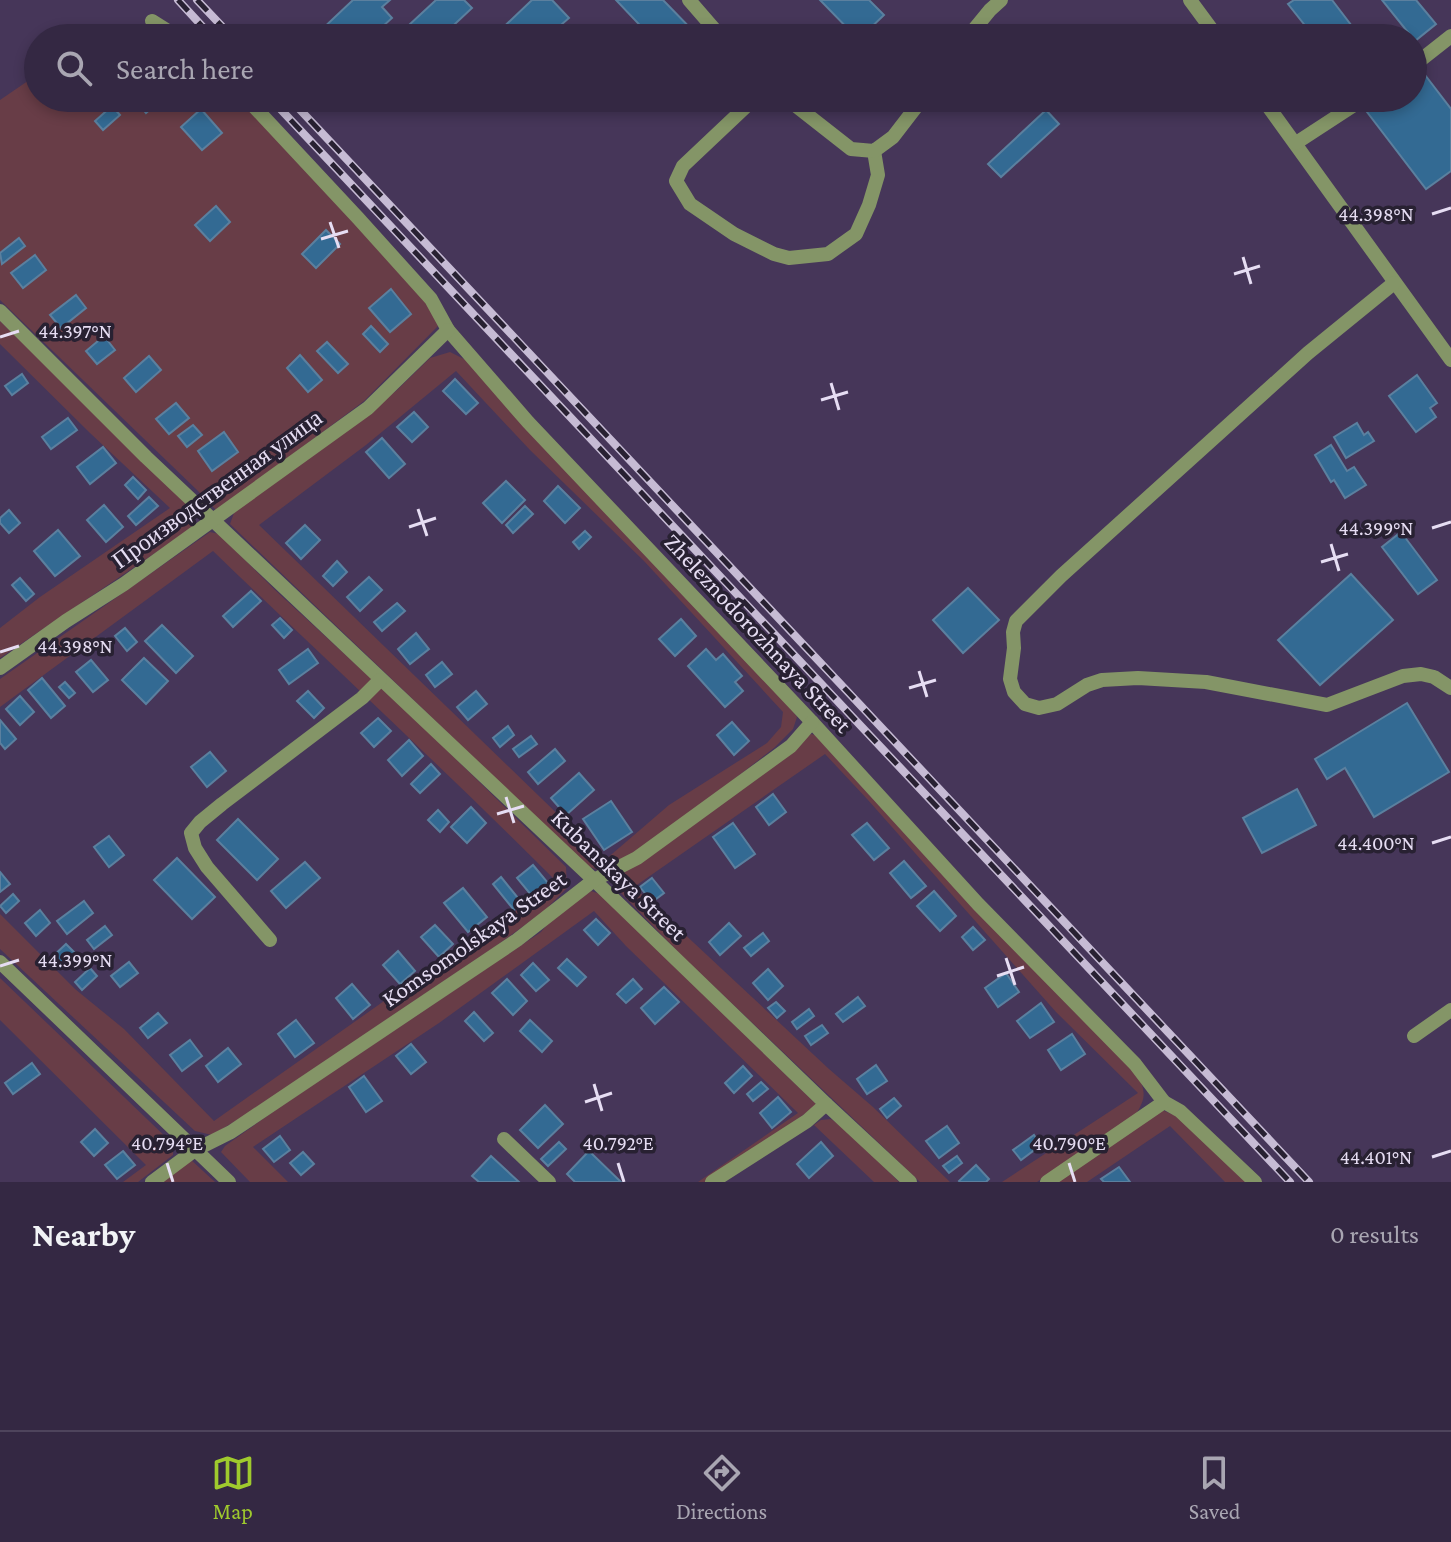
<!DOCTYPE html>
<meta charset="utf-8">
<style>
:root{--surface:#342843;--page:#3f344e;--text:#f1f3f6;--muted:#a9a6b2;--line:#4e445c;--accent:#9fca2d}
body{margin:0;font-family:"Crimson Pro",serif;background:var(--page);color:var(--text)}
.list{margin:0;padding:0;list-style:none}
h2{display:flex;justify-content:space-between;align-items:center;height:104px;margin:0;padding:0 32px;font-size:34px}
h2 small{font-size:26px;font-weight:400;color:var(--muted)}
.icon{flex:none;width:44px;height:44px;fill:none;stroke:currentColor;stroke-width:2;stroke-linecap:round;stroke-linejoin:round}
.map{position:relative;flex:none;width:1451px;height:1182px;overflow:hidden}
.search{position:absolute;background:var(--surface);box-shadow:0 4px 12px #0003;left:24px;right:24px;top:24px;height:88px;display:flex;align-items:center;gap:20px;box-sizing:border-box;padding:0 28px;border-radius:44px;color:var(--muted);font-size:30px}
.sheet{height:248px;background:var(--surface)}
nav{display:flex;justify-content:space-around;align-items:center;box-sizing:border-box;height:112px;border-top:2px solid var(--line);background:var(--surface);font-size:22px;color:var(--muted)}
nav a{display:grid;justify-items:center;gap:4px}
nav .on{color:var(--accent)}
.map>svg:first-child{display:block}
.green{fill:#683d47;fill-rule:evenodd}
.building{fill:#336a93;stroke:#5b809f;stroke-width:2}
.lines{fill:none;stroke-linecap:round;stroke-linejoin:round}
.minor{stroke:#849567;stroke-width:14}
.rail-casing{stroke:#c6bbd4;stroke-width:8}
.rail{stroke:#282132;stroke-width:5;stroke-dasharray:15;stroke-linecap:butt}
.ticks{fill:none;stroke:#e6ddf3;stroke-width:3}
.labels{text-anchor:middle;stroke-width:7;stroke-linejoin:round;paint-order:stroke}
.street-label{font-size:24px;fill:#e6ddf3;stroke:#282132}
.ticks-label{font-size:20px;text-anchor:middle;fill:#e6ddf3;stroke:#282132;stroke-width:7;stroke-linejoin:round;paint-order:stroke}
</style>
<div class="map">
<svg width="1451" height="1182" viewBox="0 0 1451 1182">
<rect width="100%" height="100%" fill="#463659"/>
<g class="green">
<polygon points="38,74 38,98 237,98 316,178 427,301 438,326 364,401 217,511 197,490 0,300 0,100"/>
<polygon points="0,321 195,509 195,526 0,658 0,628 40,597 170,508 90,433 0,344"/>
<path d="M450,352L466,360L787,703L797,717L793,729L774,748L679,822L632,856L603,872L587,866L230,524L234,513L262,489L396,391L430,358ZM456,371L530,450L644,561L783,712L781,727L767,743L669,805L605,860L259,525L366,445Z"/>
<path d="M210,532L219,534L275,590L413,717L566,867L567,888L543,912L496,946L242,1117L212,1135L195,1131L0,949V914L75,989L124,1029L214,1121L462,946L498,925L555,880C443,768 327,661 213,551L0,707V679Z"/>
<path d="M811,734L819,736L1137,1073C1145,1090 1147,1097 1136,1114L1037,1182H1002L1138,1093L1056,1012L868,800L825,754L634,887L829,1069L873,1107L950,1182H920L682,956L619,891L617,882L627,869L752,780Z"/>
<polygon points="591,891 600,894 817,1105 710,1182 698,1182 798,1113 626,946 594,911 439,1023 253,1147 288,1182 250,1182 221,1152 225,1146 277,1109 541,932 551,920"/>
<polygon points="0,978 173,1144 173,1155 138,1182 123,1182 146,1165 0,1020"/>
<polygon points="1162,1110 1181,1118 1247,1182 1225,1182 1170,1126 1087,1182 1055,1182"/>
<polygon points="831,1119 846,1129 899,1182 874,1182 814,1125 821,1120"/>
<polygon points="190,1159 215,1182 160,1182"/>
</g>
<g class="building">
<polygon points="353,0 390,0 382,7 392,18 370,38 323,38 318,33"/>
<polygon points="436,0 464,0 472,8 440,38 395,38"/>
<polygon points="532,0 552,0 569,18 554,31 560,38 494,38 493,37"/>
<polygon points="616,0 663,0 700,38 652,38"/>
<polygon points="820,0 869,0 884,15 860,38 857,38"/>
<polygon points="1294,0 1332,0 1361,38 1315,38 1288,4"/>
<polygon points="1382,0 1416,0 1436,24 1415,41"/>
<polygon points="1422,71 1451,109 1451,171 1426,189 1367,112 1386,98 1413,98 1413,77"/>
<polygon points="134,98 161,98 162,99 146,113"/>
<polygon points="112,106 120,115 103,130 95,121"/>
<polygon points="201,109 222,133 202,150 181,127"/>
<polygon points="1046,110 1059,124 1001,177 988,164"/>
<polygon points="216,206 230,222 210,241 195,225"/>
<polygon points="326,230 340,244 316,268 302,254"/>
<polygon points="19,238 25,246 2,264 0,253"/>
<polygon points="35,255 46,270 23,288 11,273"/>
<polygon points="391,289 411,314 390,332 369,308"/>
<polygon points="76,295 86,308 61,328 50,315"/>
<polygon points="371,326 388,344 380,352 363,334"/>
<polygon points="104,336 115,350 97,364 86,351"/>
<polygon points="327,342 348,364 338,373 317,351"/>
<polygon points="300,355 322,380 308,392 287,368"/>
<polygon points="149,356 161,370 136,392 124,378"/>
<polygon points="22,374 28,383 12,395 5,386"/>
<polygon points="1417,375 1437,403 1430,408 1436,417 1416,432 1389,396"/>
<polygon points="455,379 478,403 466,414 443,391"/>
<polygon points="176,403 189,418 169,434 156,419"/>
<polygon points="414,412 428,427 412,442 397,427"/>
<polygon points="68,418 77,430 51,449 42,437"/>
<polygon points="1357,423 1364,435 1368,432 1374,441 1346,458 1334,437"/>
<polygon points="193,425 202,435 187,447 178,436"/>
<polygon points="224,432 238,452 212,471 198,451"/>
<polygon points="382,438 405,464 389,478 366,452"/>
<polygon points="1331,445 1347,471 1354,467 1366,485 1345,498 1334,480 1331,482 1315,455"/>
<polygon points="103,447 116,463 90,484 77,467"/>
<polygon points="133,477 146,490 138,499 125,485"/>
<polygon points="506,481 525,500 502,523 483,503"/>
<polygon points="558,486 580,508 565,523 544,501"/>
<polygon points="149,497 158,506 136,525 128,516"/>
<polygon points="104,505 123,527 106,542 87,520"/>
<polygon points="525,506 533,514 513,533 506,525"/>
<polygon points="9,510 20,523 9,533 0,523 0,518"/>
<polygon points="305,525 320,540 301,559 286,543"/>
<polygon points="58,530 80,556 55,576 34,551"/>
<polygon points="585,531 591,537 579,549 573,542"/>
<polygon points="1401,532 1437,580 1418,594 1382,547"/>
<polygon points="337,561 347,572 333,586 323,576"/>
<polygon points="1351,574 1393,620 1320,685 1278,640"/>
<polygon points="369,577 382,590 360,611 347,597"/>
<polygon points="20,578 34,594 26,601 12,585"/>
<polygon points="968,588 999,620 963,653 933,620"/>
<polygon points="251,591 261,601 233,627 223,616"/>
<polygon points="397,603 405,611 382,631 374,622"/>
<polygon points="280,618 292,630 284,638 272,625"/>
<polygon points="681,619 696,636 675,656 659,639"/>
<polygon points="162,625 193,656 176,673 145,641"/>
<polygon points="125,628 137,642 127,651 115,636"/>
<polygon points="416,633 429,649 410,664 398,649"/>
<polygon points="308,649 318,663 289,684 279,670"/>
<polygon points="706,649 716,660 723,654 742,676 735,682 743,691 725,707 688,666"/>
<polygon points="144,658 168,681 146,704 122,680"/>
<polygon points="91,660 108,680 93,692 76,672"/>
<polygon points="442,662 452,674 435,687 426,675"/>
<polygon points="42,678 65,706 51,718 28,690"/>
<polygon points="65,682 75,693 69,698 59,687"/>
<polygon points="308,691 324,708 314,718 297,701"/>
<polygon points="476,691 487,704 468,720 457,707"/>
<polygon points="20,696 34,712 20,725 6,709"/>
<polygon points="1407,703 1449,772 1374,817 1345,768 1327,779 1315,759"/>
<polygon points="378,718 391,731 374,747 361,733"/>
<polygon points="0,720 16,739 5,749 0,743"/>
<polygon points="732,722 749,741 734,755 717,735"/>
<polygon points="508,726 514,735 500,747 493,738"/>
<polygon points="531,736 537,744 519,757 513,749"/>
<polygon points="409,740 423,756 402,776 388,760"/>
<polygon points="555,749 565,761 538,784 528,772"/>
<polygon points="210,752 226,771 207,787 191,767"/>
<polygon points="431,764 440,774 420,793 411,784"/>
<polygon points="579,773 594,790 566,815 551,798"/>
<polygon points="1297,789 1316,825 1262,853 1243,818"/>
<polygon points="773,794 786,812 769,825 756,807"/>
<polygon points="611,801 632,832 604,850 583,819"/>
<polygon points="471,807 486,823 467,843 451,827"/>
<polygon points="438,810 449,822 440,832 428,820"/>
<polygon points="238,819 278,859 257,880 217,840"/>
<polygon points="733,823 755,854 735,868 713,837"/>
<polygon points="867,823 889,848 874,860 852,835"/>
<polygon points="109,836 124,855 109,867 94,847"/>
<polygon points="177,858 215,897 192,919 154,880"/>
<polygon points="904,861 926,886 911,898 890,873"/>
<polygon points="305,862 320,878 286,908 271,891"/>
<polygon points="533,865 548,883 532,896 517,878"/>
<polygon points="0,872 10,884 0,892"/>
<polygon points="501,877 522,903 514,910 493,884"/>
<polygon points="652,878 664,893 652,902 640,887"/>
<polygon points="463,888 487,917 468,932 444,903"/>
<polygon points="934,891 956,916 940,931 917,906"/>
<polygon points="13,894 19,901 6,913 0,906"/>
<polygon points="84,901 93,913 67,934 57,921"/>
<polygon points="40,910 50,923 36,936 25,923"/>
<polygon points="596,919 610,933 598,945 584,930"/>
<polygon points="729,923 741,936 720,955 709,942"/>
<polygon points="435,925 453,944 439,957 421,937"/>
<polygon points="105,926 112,935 94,949 87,940"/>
<polygon points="973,927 985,940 973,950 962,937"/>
<polygon points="763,933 769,941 751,956 744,948"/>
<polygon points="66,944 75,953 59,968 50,959"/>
<polygon points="398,951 415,971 400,984 383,965"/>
<polygon points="567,959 586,977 577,986 558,968"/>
<polygon points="129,962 138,973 120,987 111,976"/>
<polygon points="533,963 549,980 536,991 521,975"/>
<polygon points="90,968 97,976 82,990 75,982"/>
<polygon points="768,969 783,986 768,1000 753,983"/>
<polygon points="1006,973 1019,992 998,1007 985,988"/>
<polygon points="507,979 527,1001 513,1015 492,993"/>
<polygon points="633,979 642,989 626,1003 617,994"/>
<polygon points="352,984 370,1005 353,1019 336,998"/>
<polygon points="664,987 679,1002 655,1024 641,1008"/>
<polygon points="858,997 865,1006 843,1022 836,1014"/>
<polygon points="776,1002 785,1011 777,1018 768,1008"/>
<polygon points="1041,1003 1054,1022 1030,1038 1017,1021"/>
<polygon points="809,1009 814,1016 797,1029 792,1022"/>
<polygon points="474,1012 493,1033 484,1041 465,1021"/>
<polygon points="158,1013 167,1023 148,1038 140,1028"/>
<polygon points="296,1020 314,1043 295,1057 278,1034"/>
<polygon points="530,1020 552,1041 542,1052 520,1031"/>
<polygon points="822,1025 828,1033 811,1045 805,1036"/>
<polygon points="1072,1034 1085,1054 1061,1070 1048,1050"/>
<polygon points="190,1040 202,1056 182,1071 170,1055"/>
<polygon points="411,1044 426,1062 411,1074 396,1056"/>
<polygon points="228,1048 241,1064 218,1082 206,1066"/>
<polygon points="32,1063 40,1074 13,1094 5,1083"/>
<polygon points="876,1065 887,1081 867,1094 857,1079"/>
<polygon points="743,1066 752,1076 734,1093 725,1083"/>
<polygon points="364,1076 382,1101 366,1112 349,1087"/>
<polygon points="761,1082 768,1089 753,1101 747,1094"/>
<polygon points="778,1097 791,1112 772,1128 760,1113"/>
<polygon points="894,1098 901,1106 887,1118 880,1109"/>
<polygon points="545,1105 563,1124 538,1148 520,1130"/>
<polygon points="947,1126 959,1143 939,1158 926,1141"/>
<polygon points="95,1129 108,1143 94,1156 81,1142"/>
<polygon points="1034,1135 1041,1145 1021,1160 1013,1150"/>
<polygon points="280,1136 290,1150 274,1162 263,1149"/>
<polygon points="559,1142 566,1149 548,1166 541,1159"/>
<polygon points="821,1142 833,1156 809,1178 797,1164"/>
<polygon points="123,1151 135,1165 117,1179 105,1165"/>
<polygon points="589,1151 621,1182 575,1182 567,1174"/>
<polygon points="303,1152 314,1164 301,1175 290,1163"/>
<polygon points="491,1156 519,1182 479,1182 472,1176"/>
<polygon points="957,1156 962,1163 949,1173 943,1166"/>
<polygon points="976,1165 989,1179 986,1182 960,1182 959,1181"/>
<polygon points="1119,1167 1130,1182 1104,1182 1101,1179"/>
</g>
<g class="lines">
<g class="minor">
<polyline points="689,0 722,38"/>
<polyline points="1190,0 1218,38"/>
<polyline points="152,21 179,38"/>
<polyline points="967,38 990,10 1001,0"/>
<polyline points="1413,66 1451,36"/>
<polyline points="246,98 358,218 431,299 448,330 528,422 812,722 978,904 1135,1064 1164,1102 1180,1111 1255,1182"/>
<polyline points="755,98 683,166 676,181 690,204 734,234 774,254 789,258 828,254 856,234 869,205 878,175 874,151"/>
<polyline points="786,98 851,149 874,151 893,137 923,98"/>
<polyline points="1262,98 1451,360"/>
<polyline points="1296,143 1365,98"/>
<polyline points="1394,283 1308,353 1061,576 1016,621 1013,632 1014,648 1010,679 1014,692 1025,704 1039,708 1057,704 1087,685 1102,680 1138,678 1206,682 1327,705 1403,676 1421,674 1434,677 1451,688"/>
<polyline points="0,311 146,457 594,880 826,1104 910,1182"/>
<polyline points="0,668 66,621 124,584 368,408 448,330"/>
<polyline points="270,940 207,867 195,848 191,833 200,822 222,804 362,698 380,680"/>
<polyline points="0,962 229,1182"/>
<polyline points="1414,1036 1451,1010"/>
<polyline points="504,1139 549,1182"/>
<polyline points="152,1182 195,1150 231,1132 517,940 594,880 637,858 791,746 812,722"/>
<polyline points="712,1182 807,1121 826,1104"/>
<polyline points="1047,1182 1164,1102"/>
</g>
<defs>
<g id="rail">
<polyline points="178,0 213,38"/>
<polyline points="197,0 233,38"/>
<polyline points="270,98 1290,1182"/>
<polyline points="289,98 1309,1182"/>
</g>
</defs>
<use href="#rail" class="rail-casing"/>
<use href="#rail" class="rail"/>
</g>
<path class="ticks" d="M1432,214L1451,208M330,222L339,248M321,239L348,231M1243,257L1251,284M1234,274L1260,266M0,337L19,331M831,383L839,410M821,400L848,392M418,509L427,536M409,527L436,518M1432,528L1451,522M1331,544L1339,571M1321,562L1348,554M0,652L19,646M919,671L927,697M909,688L936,680M506,797L514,823M497,814L524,806M1432,843L1451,837M1006,958L1015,985M0,966L19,960M997,976L1024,967M594,1084L602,1111M585,1102L612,1093M1432,1157L1451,1151M167,1163L173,1182M618,1163L624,1182M1069,1163L1075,1182"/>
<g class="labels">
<g class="street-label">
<text transform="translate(217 489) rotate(-36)" y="8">Производственная улица</text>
<text transform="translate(758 633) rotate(47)" y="8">Zheleznodorozhnaya Street</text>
<text transform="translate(619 875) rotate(44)" y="8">Kubanskaya Street</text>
<text transform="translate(474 939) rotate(-35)" y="8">Komsomolskaya Street</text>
</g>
</g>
<g class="ticks-label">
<text x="1376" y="221">44.398°N</text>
<text x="75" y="338">44.397°N</text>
<text x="1376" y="535">44.399°N</text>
<text x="75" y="653">44.398°N</text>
<text x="1376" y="850">44.400°N</text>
<text x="75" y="967">44.399°N</text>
<text x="167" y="1150">40.794°E</text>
<text x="618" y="1150">40.792°E</text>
<text x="1069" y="1150">40.790°E</text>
<text x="1376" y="1164">44.401°N</text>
</g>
</svg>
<div class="search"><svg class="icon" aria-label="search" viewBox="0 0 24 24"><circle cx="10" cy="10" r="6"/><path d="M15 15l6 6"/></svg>Search here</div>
</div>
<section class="sheet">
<h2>Nearby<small>0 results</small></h2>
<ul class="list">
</ul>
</section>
<nav>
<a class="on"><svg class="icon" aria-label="map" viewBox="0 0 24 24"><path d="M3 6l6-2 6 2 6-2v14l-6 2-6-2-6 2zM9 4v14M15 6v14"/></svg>Map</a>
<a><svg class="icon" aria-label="directions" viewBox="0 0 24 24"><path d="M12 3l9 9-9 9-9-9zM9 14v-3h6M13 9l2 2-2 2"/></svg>Directions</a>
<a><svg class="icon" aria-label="saved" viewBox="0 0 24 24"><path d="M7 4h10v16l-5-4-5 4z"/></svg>Saved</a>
</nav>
